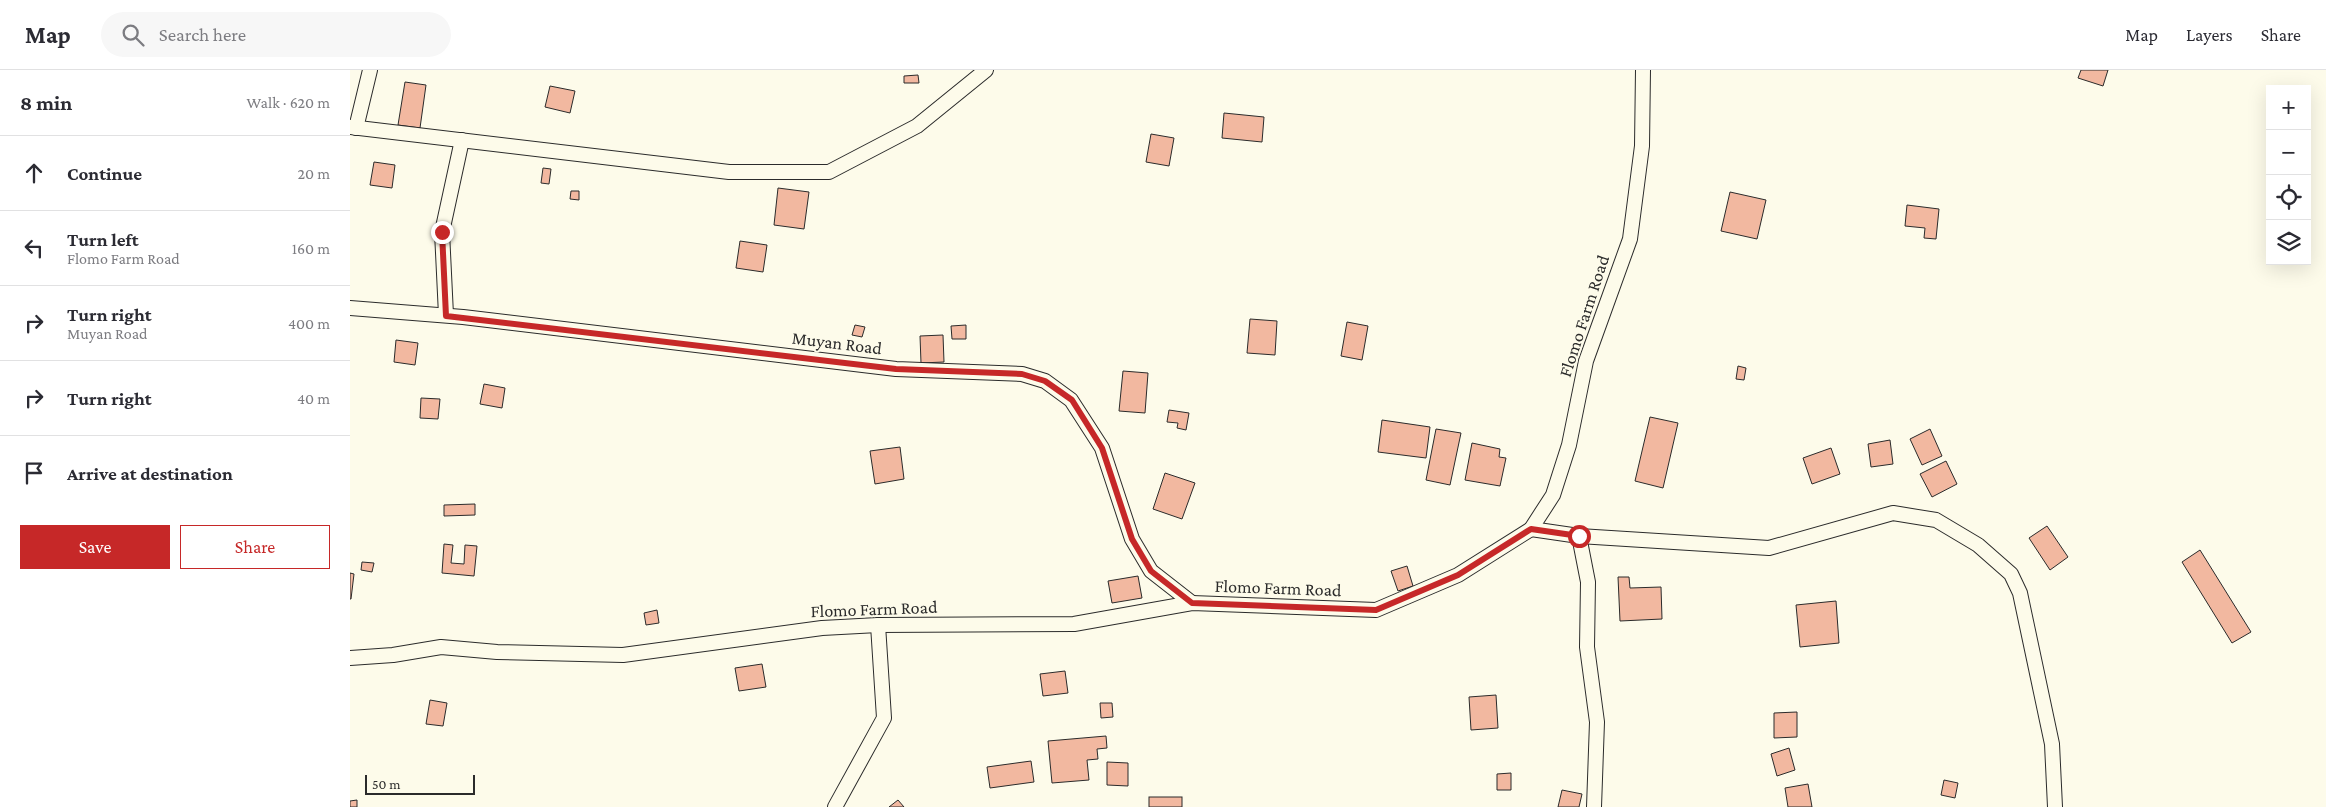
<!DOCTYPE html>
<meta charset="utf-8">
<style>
:root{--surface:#fff;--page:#f7f7f7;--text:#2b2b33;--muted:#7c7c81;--line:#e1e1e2;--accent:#c62828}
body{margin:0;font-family:"Crimson Pro",serif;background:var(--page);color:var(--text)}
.controls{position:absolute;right:15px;top:15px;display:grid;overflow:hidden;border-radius:0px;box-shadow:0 5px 20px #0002}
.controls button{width:45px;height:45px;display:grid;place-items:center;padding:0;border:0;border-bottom:1px solid var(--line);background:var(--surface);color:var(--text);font:25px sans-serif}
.scale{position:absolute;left:15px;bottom:12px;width:110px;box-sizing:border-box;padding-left:5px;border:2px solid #2b2b2b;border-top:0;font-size:14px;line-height:18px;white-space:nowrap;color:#2b2b2b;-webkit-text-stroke:4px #fdfbea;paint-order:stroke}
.stop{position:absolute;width:15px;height:15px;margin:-11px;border:4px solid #c62828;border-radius:50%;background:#fff}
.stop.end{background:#c62828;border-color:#fff;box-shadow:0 1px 5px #0008}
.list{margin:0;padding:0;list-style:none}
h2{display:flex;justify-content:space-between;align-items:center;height:65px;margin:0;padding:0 20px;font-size:21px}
h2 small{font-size:16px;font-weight:400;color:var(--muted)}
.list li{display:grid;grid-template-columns:32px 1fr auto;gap:15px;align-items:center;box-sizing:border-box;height:75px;padding:0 20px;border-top:1px solid var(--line)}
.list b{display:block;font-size:19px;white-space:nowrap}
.list p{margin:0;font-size:16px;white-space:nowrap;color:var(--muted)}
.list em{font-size:16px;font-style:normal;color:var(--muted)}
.actions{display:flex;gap:10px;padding:15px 20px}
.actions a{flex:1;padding:11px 0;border:1px solid var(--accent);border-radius:0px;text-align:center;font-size:18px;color:var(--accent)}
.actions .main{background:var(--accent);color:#fff}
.icon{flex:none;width:28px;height:28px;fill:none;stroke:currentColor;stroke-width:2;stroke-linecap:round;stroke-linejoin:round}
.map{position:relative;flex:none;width:1976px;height:737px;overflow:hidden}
header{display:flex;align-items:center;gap:30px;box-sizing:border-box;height:70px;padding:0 25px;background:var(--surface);border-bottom:1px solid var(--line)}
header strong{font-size:24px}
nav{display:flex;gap:28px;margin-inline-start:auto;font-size:18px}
.search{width:350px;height:45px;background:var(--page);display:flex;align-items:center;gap:12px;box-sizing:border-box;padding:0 18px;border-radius:28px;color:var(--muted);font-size:19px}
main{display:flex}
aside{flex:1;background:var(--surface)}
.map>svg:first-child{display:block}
.building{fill:#f2b8a0;stroke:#2b2b2b}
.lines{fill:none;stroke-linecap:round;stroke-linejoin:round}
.street-casing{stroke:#2b2b2b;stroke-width:16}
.street{stroke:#fdfbea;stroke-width:14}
.route{stroke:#c62828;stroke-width:6}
.labels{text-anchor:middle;stroke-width:4;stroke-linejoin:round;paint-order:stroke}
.street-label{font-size:18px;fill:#2b2b2b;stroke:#fdfbea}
</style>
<header>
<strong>Map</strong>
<div class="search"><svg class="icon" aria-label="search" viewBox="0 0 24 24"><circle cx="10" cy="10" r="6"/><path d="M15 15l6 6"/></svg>Search here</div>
<nav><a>Map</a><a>Layers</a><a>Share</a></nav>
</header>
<main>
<aside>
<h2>8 min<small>Walk · 620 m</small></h2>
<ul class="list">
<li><svg class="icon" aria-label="ahead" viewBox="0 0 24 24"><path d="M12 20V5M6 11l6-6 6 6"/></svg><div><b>Continue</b></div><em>20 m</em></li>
<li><svg class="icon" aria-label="left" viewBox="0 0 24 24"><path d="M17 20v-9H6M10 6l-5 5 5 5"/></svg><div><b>Turn left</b><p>Flomo Farm Road</p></div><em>160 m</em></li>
<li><svg class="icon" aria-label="right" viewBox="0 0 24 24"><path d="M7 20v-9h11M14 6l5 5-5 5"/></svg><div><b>Turn right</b><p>Muyan Road</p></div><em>400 m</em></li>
<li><svg class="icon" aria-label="right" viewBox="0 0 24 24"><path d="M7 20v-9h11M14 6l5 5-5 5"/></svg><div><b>Turn right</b></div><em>40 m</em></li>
<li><svg class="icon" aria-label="arrive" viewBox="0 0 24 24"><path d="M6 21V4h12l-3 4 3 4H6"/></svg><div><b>Arrive at destination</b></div></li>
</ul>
<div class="actions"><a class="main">Save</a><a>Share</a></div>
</aside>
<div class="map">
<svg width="1976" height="737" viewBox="0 0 1976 737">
<rect width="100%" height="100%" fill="#fdfbea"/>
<g class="building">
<polygon points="1731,0 1758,0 1753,16 1728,8"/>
<polygon points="568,5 569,13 554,13 554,6"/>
<polygon points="55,12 76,15 70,58 48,55"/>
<polygon points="200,16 225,21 220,43 195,37"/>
<polygon points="874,43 914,47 912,72 872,68"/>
<polygon points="801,64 824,68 819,96 796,92"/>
<polygon points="24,92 45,95 42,118 20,115"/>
<polygon points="193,98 201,99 199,114 191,113"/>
<polygon points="428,118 459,122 454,159 424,155"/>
<polygon points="221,121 229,121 229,130 220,129"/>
<polygon points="1380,122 1416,130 1407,169 1371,161"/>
<polygon points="1557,135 1589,139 1586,169 1574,168 1575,158 1555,156"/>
<polygon points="390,171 417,175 413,202 386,198"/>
<polygon points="900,249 927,251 925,285 897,283"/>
<polygon points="997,252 1018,256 1012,290 991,286"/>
<polygon points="505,255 515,257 512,267 502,265"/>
<polygon points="616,255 616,269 602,269 601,256"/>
<polygon points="593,265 594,292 571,293 570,266"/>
<polygon points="46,270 68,273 65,295 44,292"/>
<polygon points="1388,296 1396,298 1394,310 1386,309"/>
<polygon points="773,301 798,303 795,343 769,341"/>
<polygon points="134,314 155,318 152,338 130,334"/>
<polygon points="71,328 90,329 88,349 70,348"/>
<polygon points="819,340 839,343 836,360 827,358 828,353 817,352"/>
<polygon points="1300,347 1328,353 1313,418 1285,411"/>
<polygon points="1032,350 1080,357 1076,388 1028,382"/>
<polygon points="1086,359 1111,363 1100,415 1076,410"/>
<polygon points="1580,359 1592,386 1572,395 1560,369"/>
<polygon points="1540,370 1543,394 1521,397 1518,374"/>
<polygon points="1122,373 1150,379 1149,387 1156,388 1150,416 1115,410"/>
<polygon points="550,377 554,409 525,414 520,381"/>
<polygon points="1481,378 1490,404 1462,414 1453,388"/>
<polygon points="1596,391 1607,414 1582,427 1570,404"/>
<polygon points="815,403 845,413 832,449 803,439"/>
<polygon points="125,434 125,445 94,446 94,435"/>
<polygon points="1697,456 1718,487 1700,500 1679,468"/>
<polygon points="94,474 103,475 101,493 114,494 115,475 127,476 124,506 92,503"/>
<polygon points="1850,480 1901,562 1882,573 1832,492"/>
<polygon points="12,492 24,493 22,502 11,500"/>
<polygon points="1057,496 1063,516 1048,521 1041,501"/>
<polygon points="0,503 4,504 1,529 0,529"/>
<polygon points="788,506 792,528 762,533 758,511"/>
<polygon points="1268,507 1279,507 1280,518 1311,517 1312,549 1270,551"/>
<polygon points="1486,531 1489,573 1450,577 1446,535"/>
<polygon points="307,540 309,553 296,555 294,543"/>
<polygon points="412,594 416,617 389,621 385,598"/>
<polygon points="715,601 718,623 693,626 690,604"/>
<polygon points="1146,625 1148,658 1121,660 1119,627"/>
<polygon points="80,630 97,633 93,656 76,654"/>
<polygon points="750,633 762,633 763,647 751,648"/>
<polygon points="1447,642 1447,667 1424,668 1424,643"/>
<polygon points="756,666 757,678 747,679 748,689 737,690 739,710 702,713 698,671"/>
<polygon points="1439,678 1445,700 1427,706 1421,684"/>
<polygon points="681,691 684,712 640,718 637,697"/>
<polygon points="757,692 778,693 778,716 757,715"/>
<polygon points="1161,703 1161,720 1147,720 1147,704"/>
<polygon points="1594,710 1608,713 1605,728 1591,725"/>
<polygon points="1458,714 1462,737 1438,737 1435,718"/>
<polygon points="1212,720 1232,724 1229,737 1208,737"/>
<rect x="799" y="727" width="33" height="10"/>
<polygon points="7,730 7,737 0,737 0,731"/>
<polygon points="548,730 554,737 539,737"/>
</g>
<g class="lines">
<defs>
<g id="street">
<polyline points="0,57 379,102 479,102 567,56 636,0"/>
<polyline points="6,58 20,0"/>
<polyline points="0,238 113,247 546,299 672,304 695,311 721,330 752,378 782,469 801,501 842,533"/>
<polyline points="96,245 92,162 112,70"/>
<polyline points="1181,459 1229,466 1419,478 1543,443 1586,450 1628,475 1661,504 1670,523 1702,674 1705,737"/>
<polyline points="1229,466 1238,512 1237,577 1247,652 1244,737"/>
<polyline points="0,588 43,585 91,577 147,582 273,585 472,558 528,555 724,554 842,533 1026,540 1108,505 1181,459 1203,425 1219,375 1236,291 1280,169 1292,76 1293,0"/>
<polyline points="485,737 534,648 528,555"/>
</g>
</defs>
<use href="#street" class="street-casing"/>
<use href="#street" class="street"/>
</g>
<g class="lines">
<polyline class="route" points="92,162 96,246 546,299 672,304 695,311 722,330 752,378 782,469 801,501 842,533 1026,540 1108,505 1181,459 1229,466"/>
</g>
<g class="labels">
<g class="street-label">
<text transform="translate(1234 246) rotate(-72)" y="6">Flomo Farm Road</text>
<text transform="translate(487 273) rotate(7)" y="6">Muyan Road</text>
<text transform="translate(928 518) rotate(2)" y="6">Flomo Farm Road</text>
<text transform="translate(524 539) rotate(-2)" y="6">Flomo Farm Road</text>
</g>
</g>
</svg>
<div class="controls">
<button>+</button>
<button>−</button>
<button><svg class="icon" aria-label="locate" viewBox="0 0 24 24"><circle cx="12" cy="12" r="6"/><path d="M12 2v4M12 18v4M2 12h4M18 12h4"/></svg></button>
<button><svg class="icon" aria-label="layers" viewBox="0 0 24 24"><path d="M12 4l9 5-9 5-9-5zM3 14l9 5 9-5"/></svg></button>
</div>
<div class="scale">50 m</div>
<div class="stop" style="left:1229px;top:466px"></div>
<div class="stop end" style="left:92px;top:162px"></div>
</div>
</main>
